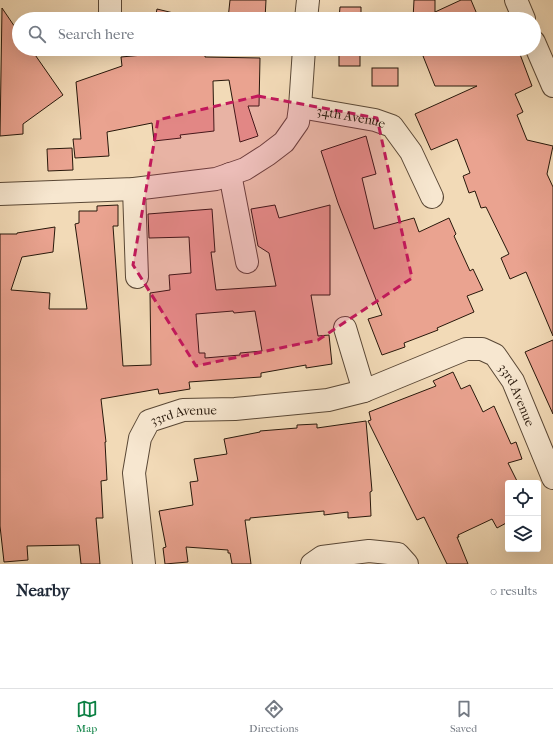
<!DOCTYPE html>
<style>
:root{--surface:#fff;--page:#f6f6f7;--text:#1f2937;--muted:#747a83;--line:#e0e1e3;--accent:#0b8043}
body{margin:0;font-family:"IM FELL French Canon",serif;background:var(--page);color:var(--text)}
.controls{position:absolute;right:12px;bottom:12px;display:grid;overflow:hidden;border-radius:4px;box-shadow:0 4px 16px #0002}
.controls button{width:36px;height:36px;display:grid;place-items:center;padding:0;border:0;border-bottom:1px solid var(--line);background:var(--surface);color:var(--text);font:20px sans-serif}
.list{margin:0;padding:0;list-style:none}
h2{display:flex;justify-content:space-between;align-items:center;height:52px;margin:0;padding:0 16px;font-size:17px}
h2 small{font-size:13px;font-weight:400;color:var(--muted)}
.icon{flex:none;width:22px;height:22px;fill:none;stroke:currentColor;stroke-width:2;stroke-linecap:round;stroke-linejoin:round}
.map{position:relative;flex:none;width:553px;height:564px;overflow:hidden}
.search{position:absolute;background:var(--surface);box-shadow:0 4px 16px #0002;left:12px;right:12px;top:12px;height:44px;display:flex;align-items:center;gap:10px;box-sizing:border-box;padding:0 14px;border-radius:22px;color:var(--muted);font-size:15px}
.sheet{height:124px;background:var(--surface)}
nav{display:flex;justify-content:space-around;align-items:center;box-sizing:border-box;height:56px;border-top:1px solid var(--line);background:var(--surface);font-size:11px;color:var(--muted)}
nav a{display:grid;justify-items:center;gap:2px}
nav .on{color:var(--accent)}
.map>svg:first-child{display:block}
.building{fill:#eaa390;stroke:#28180b;fill-rule:evenodd}
.lines{fill:none;stroke-linecap:round;stroke-linejoin:round}
.minor-casing{stroke:#5a4836;stroke-width:24}
.minor{stroke:#f7e7d0;stroke-width:22}
.marked{fill:#c2185b;fill-opacity:0.2;stroke:#c2185b;stroke-width:3;stroke-dasharray:8 5;stroke-linejoin:round}
.labels{text-anchor:middle;stroke-width:4;stroke-linejoin:round;paint-order:stroke}
.street-label{font-size:13px;fill:#28180b;stroke:#f7e7d0}
</style>
<div class="map">
<svg width="553" height="564" viewBox="0 0 553 564">
<rect width="100%" height="100%" fill="#f2dab7"/>
<filter id="stains"><feTurbulence type="fractalNoise" baseFrequency=".005" numOctaves="4"/><feColorMatrix values="0 0 0 0 .2 0 0 0 0 .09 0 0 0 0 .02 0 0 0 .5 -.17"/></filter>
<radialGradient id="worn" r=".72"><stop offset=".6" stop-color="#630" stop-opacity="0"/><stop offset="1" stop-color="#630" stop-opacity=".3"/></radialGradient>
<g class="building">
<polygon points="230,0 266,0 265,19 228,19"/>
<polygon points="414,0 435,0 435,12 461,0 471,0 479,19 413,19"/>
<polygon points="340,7 361,7 361,19 339,19"/>
<polygon points="2,8 19,33 19,49 31,49 63,95 23,124 23,134 0,136"/>
<polygon points="157,9 198,19 155,19"/>
<polygon points="142,49 205,49 205,57 260,58 259,106 248,106 258,136 240,142 229,80 213,81 214,131 180,135 181,138 154,141 152,123 107,132 109,156 75,158 73,139 81,139 76,82 122,66 121,57 143,55"/>
<rect x="339" y="49" width="21" height="17"/>
<polygon points="439,49 518,49 532,86 515,94 523,112 517,115 527,140 553,146 547,174 553,187 553,336 526,272 510,279 501,258 509,254 486,207 481,208 475,191 469,193 463,176 470,173 457,139 431,150 415,114 477,86 435,86 423,56"/>
<rect x="372" y="68" width="26" height="18"/>
<polygon points="366,136 376,174 362,178 374,229 414,218 419,232 449,218 456,234 454,236 470,271 473,269 483,290 467,296 474,312 437,328 438,330 404,343 405,347 382,355 368,319 382,315 338,203 321,151"/>
<polygon points="72,148 73,170 48,171 47,149"/>
<path d="M118,205V226H113L123,366L151,365L150,293L170,290L169,275L191,273L189,237L149,238L148,214L212,209L215,252H211L216,290L276,286L269,253L258,246L251,209L275,205L279,218L330,205V295H311L318,336L329,335L332,364L306,368V365L261,373V377L189,382L190,389L159,394L158,389L101,399L106,442H105L107,480L101,481L103,518H96L100,564H81L79,545L27,546L28,560L4,562L0,526V234H17V233L55,227L53,252L22,257L11,290L50,293L49,309H87L75,224L79,223V211H97V206ZM233,311L234,313L255,311L262,351L240,353V355L205,358V353H199L196,314Z"/>
<polygon points="553,340 553,414 525,352"/>
<polygon points="453,372 461,389 470,385 483,412 494,406 511,444 516,442 522,459 508,463 518,483 508,483 508,522 497,528 492,519 458,535 459,537 457,537 468,564 447,564 424,517 417,520 368,421 371,420 369,412 436,386 433,381"/>
<polygon points="366,421 372,491 370,492 371,516 348,518 348,512 324,515 324,511 250,518 250,520 245,520 251,564 232,564 230,553 228,553 228,550 186,547 188,562 165,564 163,548 166,547 159,511 193,505 190,482 198,481 194,459 227,454 224,439 260,432 260,431 297,428 297,425 317,424 317,428"/>
</g>
<g class="lines">
<defs>
<g id="minor">
<polyline points="110,0 110,19"/>
<polyline points="516,0 524,19"/>
<polyline points="306,19 308,0"/>
<polyline points="534,42 553,86"/>
<path id="s1" d="M300,107L375,120L392,126L411,152L432,197"/>
<polyline points="230,174 247,262"/>
<polyline points="134,189 137,277"/>
<polyline points="0,194 134,189 216,179 245,169 267,155 284,142 298,122 300,107 304,49"/>
<polyline points="345,328 364,391"/>
<path id="s2" d="M144,564L134,473L140,438L149,421L183,410L235,409L328,400L364,391L466,349H482L495,355L513,381L553,478"/>
<polyline points="312,564 322,557 369,551 398,554 407,564"/>
</g>
</defs>
<use href="#minor" class="minor-casing"/>
<use href="#minor" class="minor"/>
</g>
<path class="marked" d="M258,96L377,118L412,278L318,340L196,366L133,265L158,120Z"/>
<g class="labels">
<g class="street-label">
<text dy="5" stroke="none"><textPath href="#s1" startOffset="52">34th Avenue</textPath></text>
<text dy="5" stroke="none"><textPath href="#s2" startOffset="551">33rd Avenue</textPath></text>
<text dy="5" stroke="none"><textPath href="#s2" startOffset="182">33rd Avenue</textPath></text>
</g>
</g>
<rect width="100%" height="100%" filter="url(#stains)"/>
<rect width="100%" height="100%" fill="url(#worn)"/>
</svg>
<div class="controls">
<button><svg class="icon" aria-label="locate" viewBox="0 0 24 24"><circle cx="12" cy="12" r="6"/><path d="M12 2v4M12 18v4M2 12h4M18 12h4"/></svg></button>
<button><svg class="icon" aria-label="layers" viewBox="0 0 24 24"><path d="M12 4l9 5-9 5-9-5zM3 14l9 5 9-5"/></svg></button>
</div>
<div class="search"><svg class="icon" aria-label="search" viewBox="0 0 24 24"><circle cx="10" cy="10" r="6"/><path d="M15 15l6 6"/></svg>Search here</div>
</div>
<section class="sheet">
<h2>Nearby<small>0 results</small></h2>
<ul class="list">
</ul>
</section>
<nav>
<a class="on"><svg class="icon" aria-label="map" viewBox="0 0 24 24"><path d="M3 6l6-2 6 2 6-2v14l-6 2-6-2-6 2zM9 4v14M15 6v14"/></svg>Map</a>
<a><svg class="icon" aria-label="directions" viewBox="0 0 24 24"><path d="M12 3l9 9-9 9-9-9zM9 14v-3h6M13 9l2 2-2 2"/></svg>Directions</a>
<a><svg class="icon" aria-label="saved" viewBox="0 0 24 24"><path d="M7 4h10v16l-5-4-5 4z"/></svg>Saved</a>
</nav>
